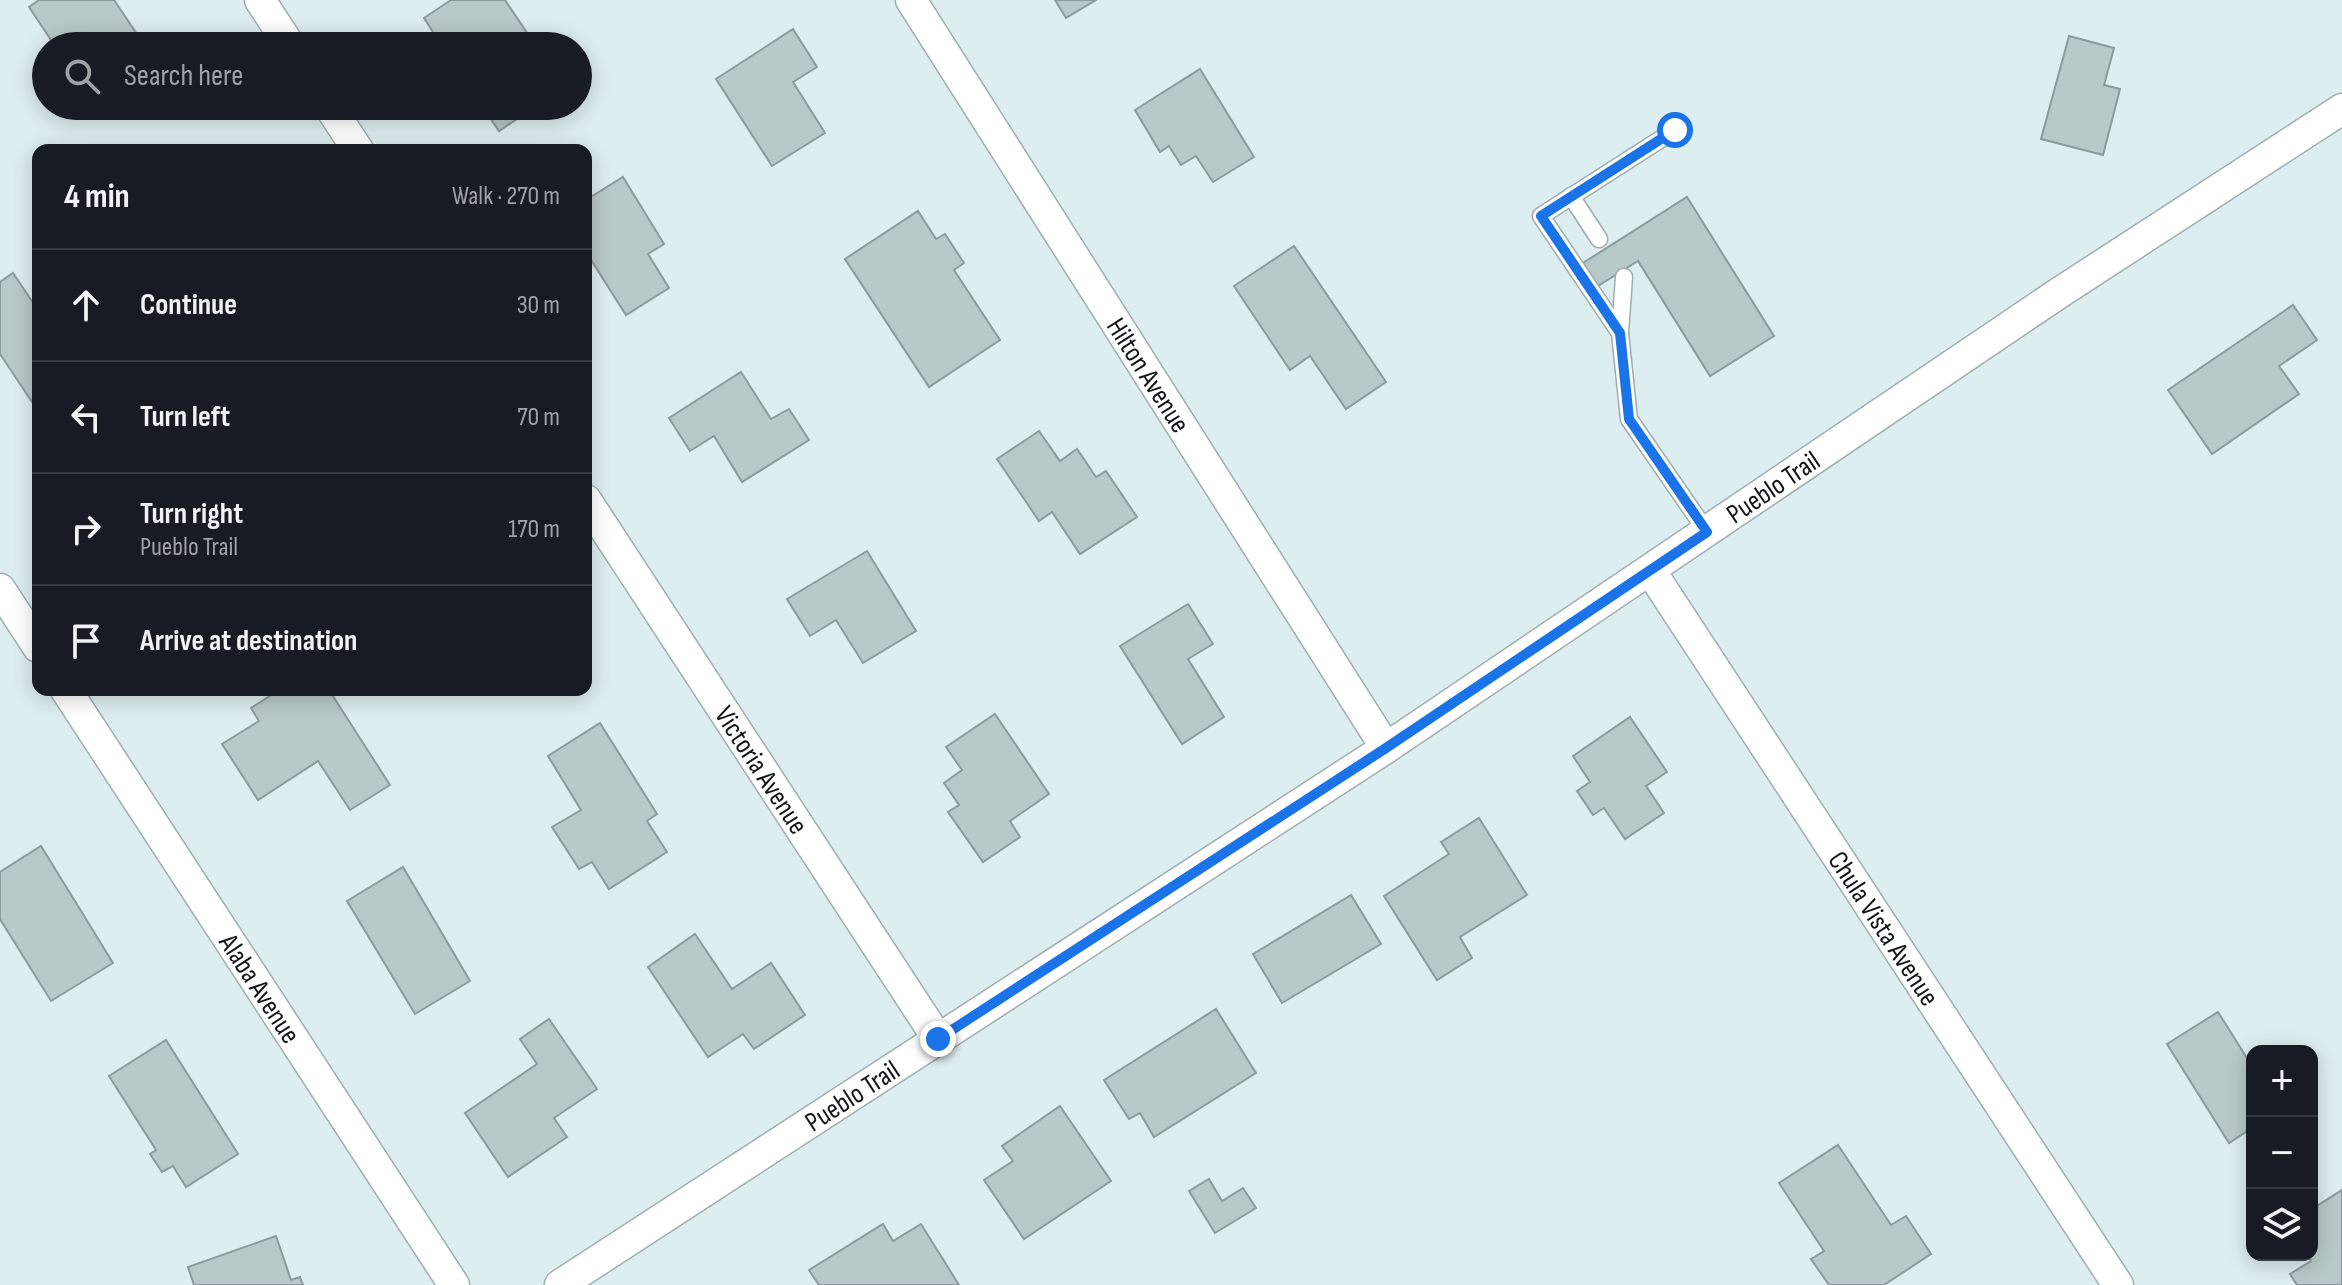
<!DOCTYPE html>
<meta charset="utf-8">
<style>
:root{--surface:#171b24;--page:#242831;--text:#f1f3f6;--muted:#9ea1a6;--line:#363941}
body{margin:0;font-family:"Sofia Sans Condensed",sans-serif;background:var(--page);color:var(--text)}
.controls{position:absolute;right:24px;bottom:24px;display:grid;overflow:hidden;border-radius:16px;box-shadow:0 4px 20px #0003}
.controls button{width:72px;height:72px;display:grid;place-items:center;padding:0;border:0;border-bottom:2px solid var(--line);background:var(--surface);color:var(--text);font:40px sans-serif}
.stop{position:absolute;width:24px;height:24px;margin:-18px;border:6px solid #1a73e8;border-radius:50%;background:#fff}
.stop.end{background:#1a73e8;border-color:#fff;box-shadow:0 2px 8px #0008}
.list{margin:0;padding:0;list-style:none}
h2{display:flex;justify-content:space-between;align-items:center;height:104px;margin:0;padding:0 32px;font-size:34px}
h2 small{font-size:26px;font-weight:400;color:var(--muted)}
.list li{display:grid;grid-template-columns:52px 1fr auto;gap:24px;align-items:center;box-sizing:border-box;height:112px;padding:0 32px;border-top:2px solid var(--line)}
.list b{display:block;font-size:30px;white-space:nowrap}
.list p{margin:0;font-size:26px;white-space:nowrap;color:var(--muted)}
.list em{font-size:26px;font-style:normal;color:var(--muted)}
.icon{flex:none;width:44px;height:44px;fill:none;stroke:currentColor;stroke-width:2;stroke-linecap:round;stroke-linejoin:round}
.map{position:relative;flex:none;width:2342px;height:1285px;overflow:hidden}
.search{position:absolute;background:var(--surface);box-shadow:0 4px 20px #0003;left:32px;top:32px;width:560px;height:88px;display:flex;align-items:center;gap:20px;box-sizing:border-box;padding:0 28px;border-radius:44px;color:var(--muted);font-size:30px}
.panel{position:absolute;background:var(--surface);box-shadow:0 4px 20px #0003;left:32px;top:144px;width:560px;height:552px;border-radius:16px}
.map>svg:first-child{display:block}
.building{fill:#b8c9ca;stroke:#8c9b9d;stroke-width:2}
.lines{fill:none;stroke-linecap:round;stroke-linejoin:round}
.lane-casing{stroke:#9eaeaf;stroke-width:19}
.street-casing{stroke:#9eaeaf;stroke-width:33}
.lane{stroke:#fff;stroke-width:16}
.street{stroke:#fff;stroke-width:30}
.route{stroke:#1a73e8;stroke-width:10}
.labels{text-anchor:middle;stroke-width:6;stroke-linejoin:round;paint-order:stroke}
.street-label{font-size:28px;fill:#101516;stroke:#ddeef0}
</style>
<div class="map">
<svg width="2342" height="1285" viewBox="0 0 2342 1285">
<rect width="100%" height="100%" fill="#ddeef0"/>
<g class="building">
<polygon points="39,0 114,0 145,46 55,46 29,7"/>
<polygon points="451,0 505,0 536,46 442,46 424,18"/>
<polygon points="1055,0 1096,0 1066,18"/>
<polygon points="793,29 817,67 793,82 825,133 772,166 716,79"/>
<polygon points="2069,36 2114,48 2104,85 2120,89 2103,155 2041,139"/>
<polygon points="1200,69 1254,157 1213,182 1196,156 1181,165 1169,146 1160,152 1135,110"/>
<polygon points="482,106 536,106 499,131"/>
<polygon points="623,177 664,244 648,254 669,288 626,315 586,252 586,200"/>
<polygon points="1687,197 1774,336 1710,376 1638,261 1598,286 1583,263"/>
<polygon points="918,211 936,239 945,234 964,263 954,270 1000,340 929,387 845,259"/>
<polygon points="1294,246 1386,382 1346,409 1310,356 1290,370 1234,286"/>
<polygon points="13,273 38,310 38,411 0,354 0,282"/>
<polygon points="2293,305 2317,340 2279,366 2299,394 2212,454 2168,390"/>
<polygon points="741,372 771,419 789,409 809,440 742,482 714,436 690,451 669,418"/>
<polygon points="1039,431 1060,461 1077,449 1096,477 1106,471 1137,517 1080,554 1052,512 1039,521 997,459"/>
<polygon points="867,551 916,631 863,663 836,620 810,636 787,599"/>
<polygon points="1188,604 1213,644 1188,659 1224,717 1182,744 1120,646"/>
<polygon points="279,690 329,690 390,785 350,810 318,761 258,800 222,744 259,721 251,708"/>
<polygon points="995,714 1049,794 1010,821 1020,837 983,862 948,812 959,805 944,783 962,770 946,747"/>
<polygon points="1630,717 1667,772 1646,786 1664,813 1625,839 1604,808 1593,815 1577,791 1590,782 1573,756"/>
<polygon points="600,723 657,814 647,821 667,852 609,889 592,862 579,869 552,827 581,810 548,756"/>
<polygon points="1479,818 1527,895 1460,937 1472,958 1437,980 1384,896 1449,854 1441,842"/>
<polygon points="41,846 113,963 51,1001 0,919 0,872"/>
<polygon points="403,867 470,981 415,1014 347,901"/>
<polygon points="1351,895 1381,944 1282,1003 1253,954"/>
<polygon points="695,934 732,989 771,963 805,1015 754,1049 743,1034 708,1057 648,967"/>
<polygon points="1216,1009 1256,1073 1154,1137 1140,1113 1129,1119 1104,1080"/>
<polygon points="2218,1012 2252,1066 2252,1128 2229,1143 2167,1044"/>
<polygon points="549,1019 597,1089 554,1118 567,1137 508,1177 465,1113 537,1064 520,1039"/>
<polygon points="166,1040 238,1154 186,1187 173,1166 162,1172 150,1154 156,1150 109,1076"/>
<polygon points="1060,1106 1111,1181 1024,1239 984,1180 1013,1161 1002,1146"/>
<polygon points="1838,1145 1891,1225 1906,1216 1931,1254 1884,1285 1829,1285 1811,1259 1824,1251 1779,1183"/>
<polygon points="1209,1179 1222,1201 1243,1188 1256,1208 1215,1233 1189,1191"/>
<polygon points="2342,1190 2342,1285 2297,1285 2290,1274 2311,1261 2307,1255 2312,1255 2312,1209"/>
<polygon points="883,1224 893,1241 921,1224 959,1285 819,1285 809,1270"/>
<polygon points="276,1236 291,1280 300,1277 303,1285 194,1285 188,1267"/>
</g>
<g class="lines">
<defs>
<g id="lane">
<polyline points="1675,130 1541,216 1620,333 1629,419 1707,532"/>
<polyline points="1571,196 1599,239"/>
<polyline points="1620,333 1624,277"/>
</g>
<g id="street">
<polyline points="260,0 290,46"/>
<path id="s1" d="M911,0L1386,748"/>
<polyline points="329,106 358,150"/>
<path id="s2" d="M586,500L938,1039"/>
<path id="s3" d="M1650,570L2118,1285"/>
<polyline points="0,589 38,647"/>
<path id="s4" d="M66,690L454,1285"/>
<path id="s5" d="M560,1285L1386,748L2059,293L2342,109"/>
</g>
</defs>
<use href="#lane" class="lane-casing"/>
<use href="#street" class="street-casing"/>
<use href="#lane" class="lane"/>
<use href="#street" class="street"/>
</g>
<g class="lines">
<polyline class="route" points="938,1039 1386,748 1707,532 1629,419 1620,333 1541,216 1675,130"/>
</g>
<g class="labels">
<g class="street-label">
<text dy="10" stroke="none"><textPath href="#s1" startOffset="444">Hilton Avenue</textPath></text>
<text dy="10" stroke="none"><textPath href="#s5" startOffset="1452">Pueblo Trail</textPath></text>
<text dy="10" stroke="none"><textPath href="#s2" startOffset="322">Victoria Avenue</textPath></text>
<text dy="10" stroke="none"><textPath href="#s3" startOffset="428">Chula Vista Avenue</textPath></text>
<text dy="10" stroke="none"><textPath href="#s4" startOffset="356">Alaba Avenue</textPath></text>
<text dy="10" stroke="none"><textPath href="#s5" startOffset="348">Pueblo Trail</textPath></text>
</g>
</g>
</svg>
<div class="controls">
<button>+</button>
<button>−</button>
<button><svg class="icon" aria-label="layers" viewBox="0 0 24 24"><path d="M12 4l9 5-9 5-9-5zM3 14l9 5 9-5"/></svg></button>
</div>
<div class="stop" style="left:1675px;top:130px"></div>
<div class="stop end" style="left:938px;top:1039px"></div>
<div class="search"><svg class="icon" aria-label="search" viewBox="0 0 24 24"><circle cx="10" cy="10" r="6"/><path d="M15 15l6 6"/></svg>Search here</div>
<section class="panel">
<h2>4 min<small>Walk · 270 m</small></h2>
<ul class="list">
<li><svg class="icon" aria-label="ahead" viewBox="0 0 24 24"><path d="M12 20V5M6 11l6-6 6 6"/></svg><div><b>Continue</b></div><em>30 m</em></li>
<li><svg class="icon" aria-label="left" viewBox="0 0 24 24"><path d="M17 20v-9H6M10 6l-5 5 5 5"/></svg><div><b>Turn left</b></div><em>70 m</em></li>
<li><svg class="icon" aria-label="right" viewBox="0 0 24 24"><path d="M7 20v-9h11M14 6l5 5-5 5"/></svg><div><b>Turn right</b><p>Pueblo Trail</p></div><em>170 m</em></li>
<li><svg class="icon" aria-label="arrive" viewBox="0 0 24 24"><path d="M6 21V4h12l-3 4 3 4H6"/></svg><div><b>Arrive at destination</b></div></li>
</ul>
</section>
</div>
